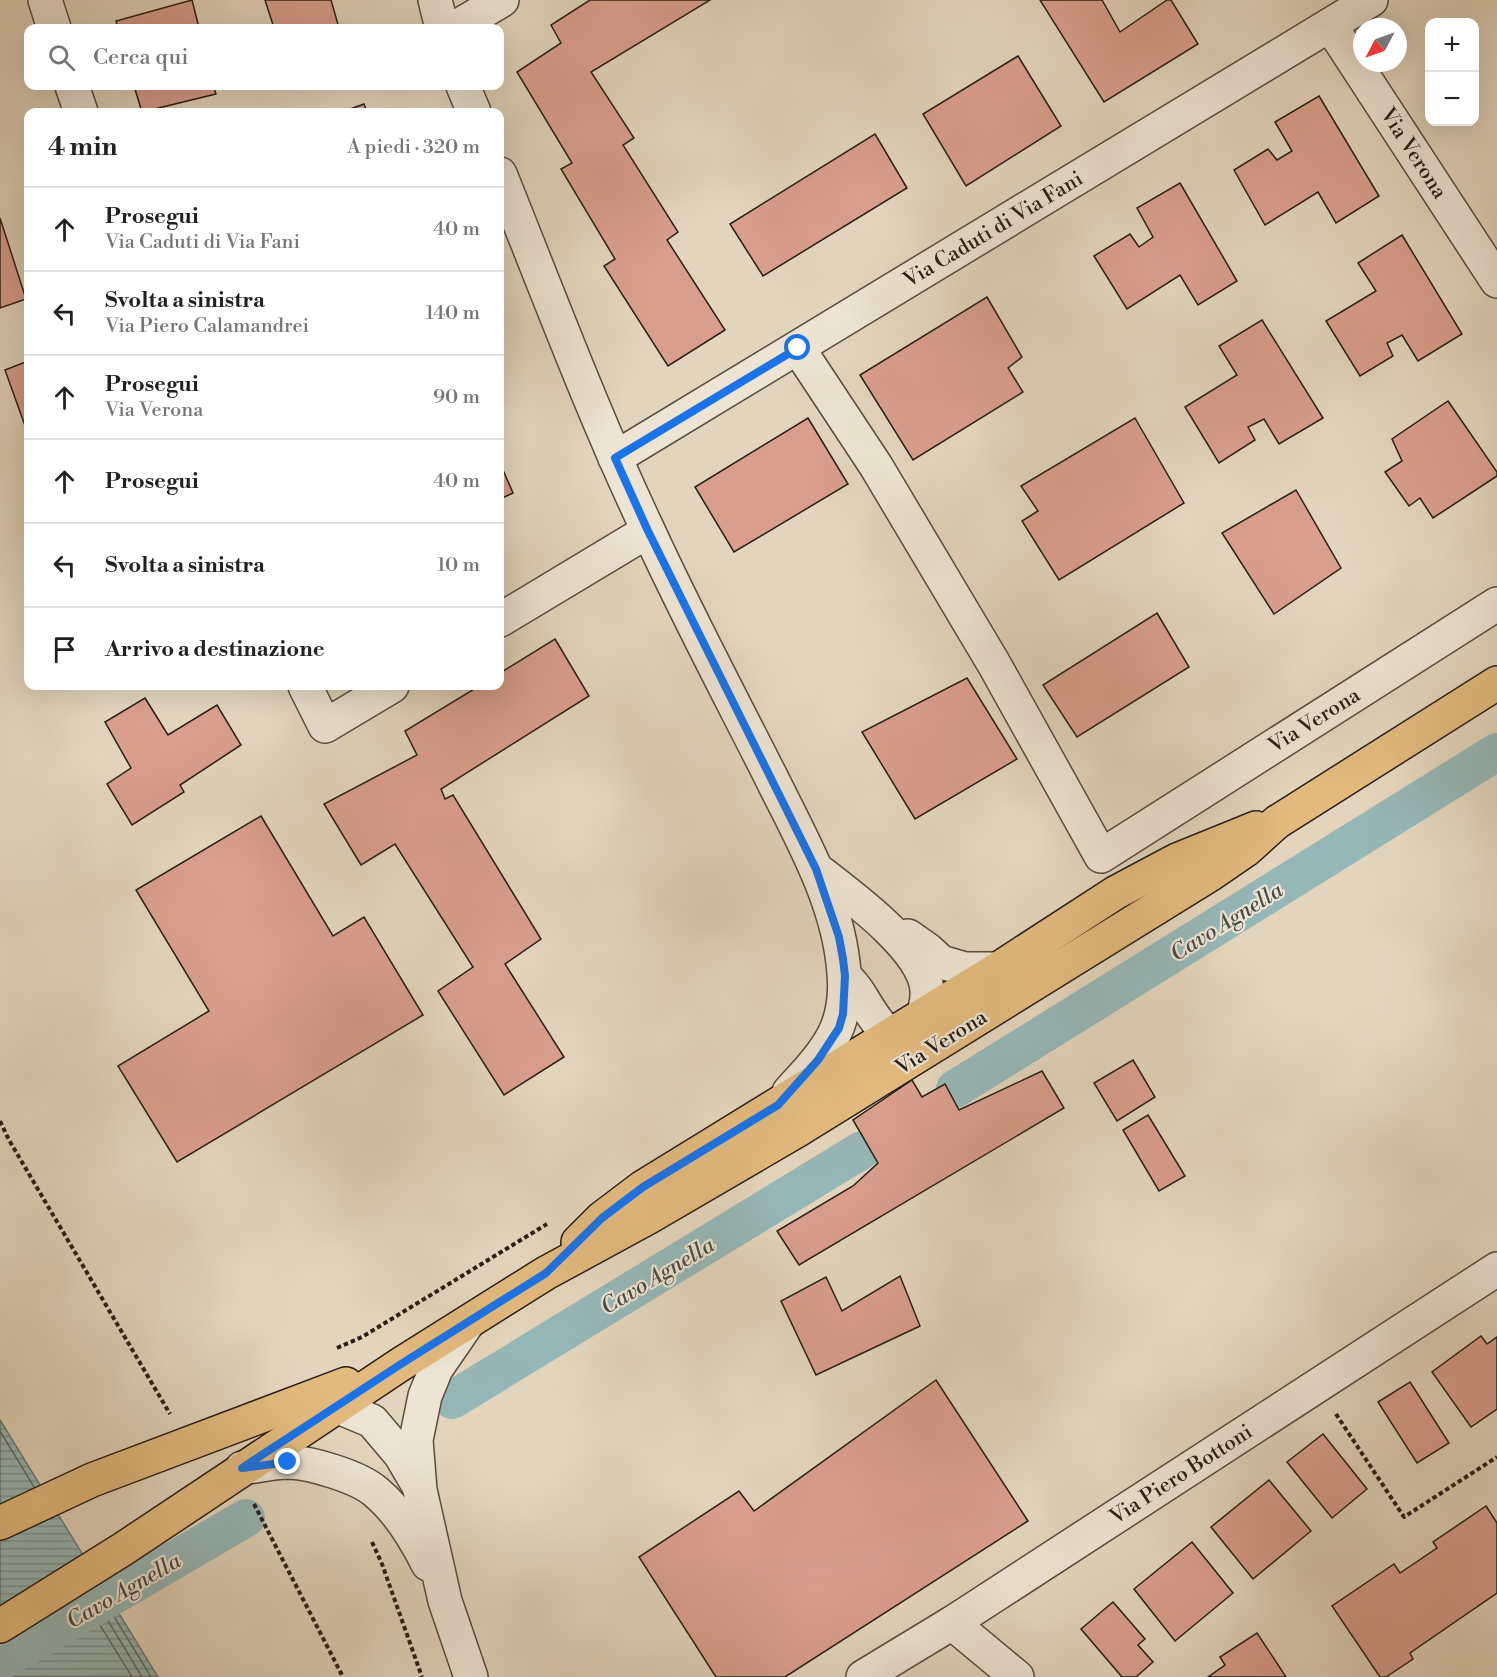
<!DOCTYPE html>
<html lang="it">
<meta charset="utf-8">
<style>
:root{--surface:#fff;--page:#f2f2f2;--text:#202124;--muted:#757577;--line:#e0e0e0}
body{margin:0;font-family:"Libre Bodoni",serif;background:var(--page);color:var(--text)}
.controls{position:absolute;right:18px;top:18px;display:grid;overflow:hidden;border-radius:12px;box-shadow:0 6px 24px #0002}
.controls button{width:54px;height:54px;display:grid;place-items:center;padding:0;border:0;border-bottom:2px solid var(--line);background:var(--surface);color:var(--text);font:30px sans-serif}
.compass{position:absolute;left:1353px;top:18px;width:54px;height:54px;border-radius:50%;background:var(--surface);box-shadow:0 6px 24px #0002;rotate:229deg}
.stop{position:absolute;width:18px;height:18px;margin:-14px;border:4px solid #1a73e8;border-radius:50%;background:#fff}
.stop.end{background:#1a73e8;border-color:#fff;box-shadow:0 2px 6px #0008}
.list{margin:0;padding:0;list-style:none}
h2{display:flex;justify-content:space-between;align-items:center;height:78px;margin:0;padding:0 24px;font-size:26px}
h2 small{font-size:20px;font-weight:400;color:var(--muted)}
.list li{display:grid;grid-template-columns:39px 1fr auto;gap:18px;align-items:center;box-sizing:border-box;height:84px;padding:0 24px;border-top:2px solid var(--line)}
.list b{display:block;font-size:22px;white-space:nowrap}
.list p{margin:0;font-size:20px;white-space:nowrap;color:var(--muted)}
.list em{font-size:20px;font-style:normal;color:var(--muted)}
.icon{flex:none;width:33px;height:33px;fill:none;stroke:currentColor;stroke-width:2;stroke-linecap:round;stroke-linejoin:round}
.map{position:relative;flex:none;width:1497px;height:1677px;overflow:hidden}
.search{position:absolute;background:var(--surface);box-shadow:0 6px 24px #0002;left:24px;top:24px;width:480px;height:66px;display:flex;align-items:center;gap:15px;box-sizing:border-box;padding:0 21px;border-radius:12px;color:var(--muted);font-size:22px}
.panel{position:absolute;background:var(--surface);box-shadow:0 6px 24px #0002;left:24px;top:108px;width:480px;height:582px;border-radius:12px}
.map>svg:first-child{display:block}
.water{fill:url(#water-rules);stroke:#6a7a77;stroke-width:1.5}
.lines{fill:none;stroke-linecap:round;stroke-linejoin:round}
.shore{stroke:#5f6a67;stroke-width:1.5}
.canal{stroke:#96b7b7;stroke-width:38}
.building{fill:#da9e8d;stroke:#281e17;stroke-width:1.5}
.street-casing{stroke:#574c40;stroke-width:36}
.primary-casing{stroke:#281e17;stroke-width:36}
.path{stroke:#281e17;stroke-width:4;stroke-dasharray:4.5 3;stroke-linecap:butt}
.street{stroke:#ede4d3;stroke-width:33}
.primary{stroke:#e2ba7e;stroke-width:33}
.route{stroke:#1a73e8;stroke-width:8}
.labels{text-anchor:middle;stroke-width:4.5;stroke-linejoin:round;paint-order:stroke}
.street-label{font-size:21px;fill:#281e17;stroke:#ede4d3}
.water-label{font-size:22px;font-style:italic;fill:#494c47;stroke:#ede4d3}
</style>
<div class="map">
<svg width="1497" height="1677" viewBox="0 0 1497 1677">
<defs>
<pattern id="water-rules" width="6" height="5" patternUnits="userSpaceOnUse" patternTransform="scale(1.5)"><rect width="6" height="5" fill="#96b7b7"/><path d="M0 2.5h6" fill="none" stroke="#7a9494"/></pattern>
</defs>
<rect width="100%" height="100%" fill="#e3d5bc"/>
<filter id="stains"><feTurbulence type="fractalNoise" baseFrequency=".00333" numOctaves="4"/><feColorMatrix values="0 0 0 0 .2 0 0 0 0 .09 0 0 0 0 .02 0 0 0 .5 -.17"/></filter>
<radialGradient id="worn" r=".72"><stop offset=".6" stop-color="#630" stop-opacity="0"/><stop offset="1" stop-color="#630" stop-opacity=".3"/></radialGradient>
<polygon class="water" points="0,1420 158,1677 12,1677 0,1657"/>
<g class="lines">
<g class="shore">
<polyline points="0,1431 34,1487"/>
<polyline points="96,1587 151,1677"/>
<polyline points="90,1591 142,1677"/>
<polyline points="82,1596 132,1677"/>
</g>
<g class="canal">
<polyline points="955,1089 1497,752"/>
<polyline points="452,1400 862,1150"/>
<polyline points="0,1662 246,1518"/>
</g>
</g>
<g class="building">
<polygon points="192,0 199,28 118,28 116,21"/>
<polygon points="265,0 331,0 339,28 274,28"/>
<polygon points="590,0 710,0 591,72 634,138 623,145 678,232 667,240 725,330 668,366 604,266 615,259 561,169 572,163 517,72 561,43 551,25"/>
<polygon points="1040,0 1102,0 1120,32 1167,0 1171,0 1198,44 1104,102"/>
<polygon points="1018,56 1061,126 966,186 923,114"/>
<polygon points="134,86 213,86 216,94 142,112"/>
<polygon points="1319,96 1379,196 1336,223 1318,192 1265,225 1234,170 1268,149 1277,160 1292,151 1275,122"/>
<polygon points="364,104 367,112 342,112"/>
<polygon points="875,134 907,188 763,276 730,224"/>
<polygon points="1180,183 1237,281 1198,305 1180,275 1127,309 1094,256 1130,234 1139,247 1153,237 1137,208"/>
<polygon points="0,218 26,299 0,308"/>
<polygon points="1402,235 1462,334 1418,361 1402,335 1387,343 1393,356 1360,376 1326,321 1376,291 1358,263"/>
<polygon points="987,297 1022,357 1008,368 1023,392 913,460 860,375"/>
<polygon points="1262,320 1323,418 1279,444 1264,419 1248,427 1255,440 1219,463 1185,407 1237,375 1219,346"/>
<polygon points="28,361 28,434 5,370"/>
<polygon points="1448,401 1497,472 1497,476 1433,518 1420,498 1409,506 1385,472 1402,461 1392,439"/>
<polygon points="808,418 848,484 734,552 695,487"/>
<polygon points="1135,418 1184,503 1059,580 1022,521 1038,511 1021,486"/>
<polygon points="500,463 513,493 500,499"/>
<polygon points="1296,490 1341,568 1274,614 1222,533"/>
<polygon points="1157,613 1189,667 1077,737 1043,685"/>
<polygon points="555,639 589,696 441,789 445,799 453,795 541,939 505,964 564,1057 504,1095 438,991 473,967 395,844 361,865 324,804 417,755 405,731 479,686 500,686 500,673"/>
<polygon points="967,678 1017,759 915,819 862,732"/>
<polygon points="145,698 168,735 217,705 241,745 180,785 184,792 132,825 107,784 131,768 105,722"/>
<polygon points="261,816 333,936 364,917 423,1015 177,1162 118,1066 209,1011 136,890"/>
<polygon points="1133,1060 1155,1097 1117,1121 1094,1083"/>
<polygon points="1042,1071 1064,1108 799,1265 777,1231 853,1186 878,1163 853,1120 912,1080 922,1097 945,1084 959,1110"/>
<polygon points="1148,1115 1185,1176 1159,1191 1123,1130"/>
<polygon points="900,1276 920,1326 816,1375 781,1301 826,1277 842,1311"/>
<polygon points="1481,1336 1487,1344 1497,1337 1497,1409 1471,1427 1432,1372"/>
<polygon points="936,1380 1028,1521 785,1677 716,1677 639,1557 739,1491 754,1511"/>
<polygon points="1410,1382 1449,1443 1417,1463 1378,1402"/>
<polygon points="1323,1434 1367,1489 1332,1518 1287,1462"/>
<polygon points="1269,1480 1311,1531 1253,1579 1211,1527"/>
<polygon points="1486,1506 1497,1523 1497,1593 1410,1653 1413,1659 1386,1677 1380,1677 1332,1606 1394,1564 1400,1573 1437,1548 1433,1542"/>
<polygon points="1192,1542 1233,1593 1175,1641 1134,1589"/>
<polygon points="1113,1602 1145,1639 1138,1645 1153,1662 1136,1677 1122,1677 1081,1629"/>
<polygon points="1257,1633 1286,1677 1208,1677 1225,1665 1220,1657"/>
</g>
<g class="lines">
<defs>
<g id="street">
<polyline points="45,0 54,28"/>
<polyline points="435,0 442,28"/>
<polyline points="1330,25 1497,281"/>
<polyline points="455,28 502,0"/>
<polyline points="72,86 81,112"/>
<polyline points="463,86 474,112"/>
<path d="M500,174C548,293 593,414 648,530C686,613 729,694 770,775C801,838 839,902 844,973C849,1030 824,1053 789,1092"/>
<polyline points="798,348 876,466 994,664 1101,856 1497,604"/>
<polyline points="615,458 1371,0"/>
<polyline points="500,620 648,531"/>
<polyline points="305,686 325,726 392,686"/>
<path d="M816,869C848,894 924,948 927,990C928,1005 921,1022 914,1034"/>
<polyline points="908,936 928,950 941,962 965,969 998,969"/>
<path d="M845,976C850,982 856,988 860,995C874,1017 887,1046 917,1038"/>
<polyline points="467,1324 436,1369 425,1396 416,1440 420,1490 445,1601 471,1677"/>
<polyline points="336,1406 372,1421 400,1454 417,1483"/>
<path d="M242,1468C257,1466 274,1462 289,1462C312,1463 359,1477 376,1492C399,1511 415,1538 428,1564"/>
<polyline points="952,1623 1017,1677"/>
<polyline points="863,1677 952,1623 1497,1269"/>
</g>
<g id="primary">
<polyline points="578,1242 602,1218 643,1187 998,969 1115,893 1177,860 1256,828"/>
<polyline points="0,1523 92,1480 346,1384"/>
<polyline points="0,1626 123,1549 401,1364 546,1273 649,1217 798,1130 1211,874 1246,850 1277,822 1497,683"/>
</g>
</defs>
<use href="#street" class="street-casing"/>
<use href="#primary" class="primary-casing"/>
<g class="path">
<polyline points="0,1121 9,1140 170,1414"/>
<polyline points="337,1348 362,1337 547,1224"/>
<polyline points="1336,1414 1404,1517 1497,1457"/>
<polyline points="254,1504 343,1677"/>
<polyline points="372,1542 382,1564 422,1677"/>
</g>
<use href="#street" class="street"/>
<use href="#primary" class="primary"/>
</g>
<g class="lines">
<polyline class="route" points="288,1462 242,1468 401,1364 546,1273 602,1218 643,1187 778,1105 818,1060 839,1028 843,1014 845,976 843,959 839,937 816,869 648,531 615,458 798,348"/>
</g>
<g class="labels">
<g class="street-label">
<text transform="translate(1414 153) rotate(57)" y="7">Via Verona</text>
<text transform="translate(993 229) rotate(-31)" y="7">Via Caduti di Via Fani</text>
<text transform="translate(1314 720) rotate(-32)" y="7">Via Verona</text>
<text transform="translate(941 1042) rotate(-32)" y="7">Via Verona</text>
<text transform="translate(1181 1474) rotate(-33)" y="7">Via Piero Bottoni</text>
</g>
<g class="water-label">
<text transform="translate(1226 921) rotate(-32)" y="8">Cavo Agnella</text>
<text transform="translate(657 1275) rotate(-31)" y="8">Cavo Agnella</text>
<text transform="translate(123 1590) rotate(-30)" y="8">Cavo Agnella</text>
</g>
</g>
<rect width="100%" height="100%" filter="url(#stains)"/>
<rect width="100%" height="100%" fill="url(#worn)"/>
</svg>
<div class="controls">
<button>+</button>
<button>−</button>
</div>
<svg class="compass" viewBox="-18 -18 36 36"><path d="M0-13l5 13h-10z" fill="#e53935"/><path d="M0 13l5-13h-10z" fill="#757577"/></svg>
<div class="stop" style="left:798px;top:348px"></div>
<div class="stop end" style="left:288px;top:1462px"></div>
<div class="search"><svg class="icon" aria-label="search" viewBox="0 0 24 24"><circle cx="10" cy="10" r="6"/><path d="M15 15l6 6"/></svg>Cerca qui</div>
<section class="panel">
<h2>4 min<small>A piedi · 320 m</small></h2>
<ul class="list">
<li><svg class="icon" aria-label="ahead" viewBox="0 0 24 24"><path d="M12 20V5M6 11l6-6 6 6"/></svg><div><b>Prosegui</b><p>Via Caduti di Via Fani</p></div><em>40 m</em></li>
<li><svg class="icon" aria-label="left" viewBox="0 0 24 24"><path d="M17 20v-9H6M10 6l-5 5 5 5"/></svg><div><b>Svolta a sinistra</b><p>Via Piero Calamandrei</p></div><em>140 m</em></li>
<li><svg class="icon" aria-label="ahead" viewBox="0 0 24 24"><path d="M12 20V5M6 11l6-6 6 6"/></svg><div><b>Prosegui</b><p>Via Verona</p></div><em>90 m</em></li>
<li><svg class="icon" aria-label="ahead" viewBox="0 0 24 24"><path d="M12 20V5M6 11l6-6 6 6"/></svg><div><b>Prosegui</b></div><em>40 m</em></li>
<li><svg class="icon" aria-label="left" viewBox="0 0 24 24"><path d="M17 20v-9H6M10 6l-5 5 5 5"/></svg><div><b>Svolta a sinistra</b></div><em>10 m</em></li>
<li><svg class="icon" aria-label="arrive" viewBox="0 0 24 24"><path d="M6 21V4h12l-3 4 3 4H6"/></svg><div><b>Arrivo a destinazione</b></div></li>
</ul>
</section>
</div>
